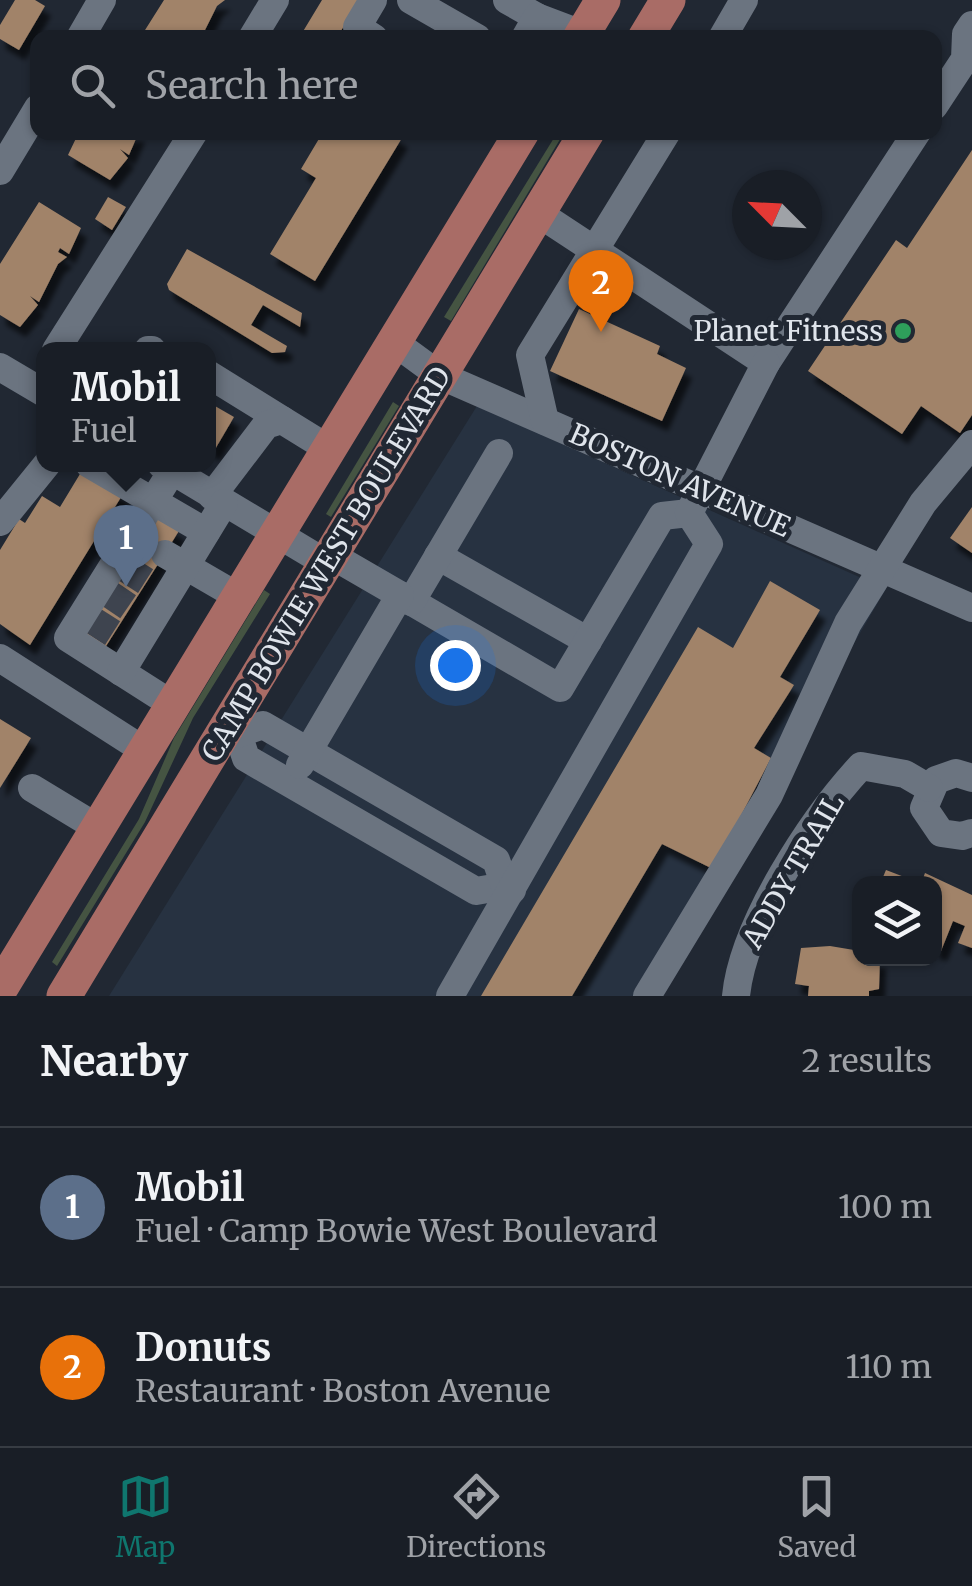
<!DOCTYPE html>
<meta charset="utf-8">
<style>
:root{--surface:#191e26;--page:#22272e;--text:#f1f3f6;--muted:#9fa2a7;--line:#373c43;--accent:#0f766e}
body{margin:0;font-family:Merriweather,serif;background:var(--page);color:var(--text)}
.controls{position:absolute;right:30px;bottom:30px;display:grid;overflow:hidden;border-radius:20px;box-shadow:0 2px 8px #0004}
.controls button{width:90px;height:90px;display:grid;place-items:center;padding:0;border:0;border-bottom:2px solid var(--line);background:var(--surface);color:var(--text);font:50px sans-serif}
.compass{position:absolute;left:732px;top:170px;width:90px;height:90px;border-radius:50%;background:var(--surface);box-shadow:0 2px 8px #0004;rotate:294deg}
.you{position:absolute;left:455px;top:665px;width:35px;height:35px;margin:-25px;border:8px solid #fff;border-radius:50%;background:#1a73e8;box-shadow:0 0 0 15px #1a73e833}
.badge{display:grid;place-items:center;width:65px;height:65px;border-radius:50%;background:var(--accent);color:#fff;font-size:32px;font-weight:700}
.pin{position:absolute;translate:-50% -82px;filter:drop-shadow(0 2px 5px #0008)}
.pin::after{content:'';position:absolute;top:52px;width:35px;height:30px;background:inherit;clip-path:polygon(0 0,100% 0,50% 100%)}
.popup{position:absolute;left:36px;top:342px;width:180px;height:130px;box-sizing:border-box;display:grid;place-content:center;border-radius:20px;background:var(--surface);filter:drop-shadow(0 2px 8px #0005);font-size:32px;white-space:nowrap;color:var(--muted)}
.popup b{font-size:38px;color:var(--text)}
.popup::after{content:'';position:absolute;left:50%;top:100%;margin-left:-20px;border:20px solid transparent;border-top-color:var(--surface)}
.list{margin:0;padding:0;list-style:none}
h2{display:flex;justify-content:space-between;align-items:center;height:130px;margin:0;padding:0 40px;font-size:42px}
h2 small{font-size:32px;font-weight:400;color:var(--muted)}
.list li{display:grid;grid-template-columns:65px 1fr auto;gap:30px;align-items:center;box-sizing:border-box;height:160px;padding:0 40px;border-top:2px solid var(--line)}
.list b{display:block;font-size:38px;white-space:nowrap}
.list p{margin:0;font-size:32px;white-space:nowrap;color:var(--muted)}
.list em{font-size:32px;font-style:normal;color:var(--muted)}
.icon{flex:none;width:55px;height:55px;fill:none;stroke:currentColor;stroke-width:2;stroke-linecap:round;stroke-linejoin:round}
.map{position:relative;flex:none;width:972px;height:996px;overflow:hidden}
.search{position:absolute;background:var(--surface);box-shadow:0 2px 8px #0004;left:30px;right:30px;top:30px;height:110px;display:flex;align-items:center;gap:25px;box-sizing:border-box;padding:0 35px;border-radius:20px;color:var(--muted);font-size:38px}
.sheet{height:450px;background:var(--surface)}
nav{display:flex;justify-content:space-around;align-items:center;box-sizing:border-box;height:140px;border-top:2px solid var(--line);background:var(--surface);font-size:28px;color:var(--muted)}
nav a{display:grid;justify-items:center;gap:5px}
nav .on{color:var(--accent)}
.map>svg:first-child{display:block}
.built{fill:#273241}
.green{fill:#455442}
.building{fill:#a18369;filter:url(#shadow)}
.lines{fill:none;stroke-linecap:round;stroke-linejoin:round}
.minor-tunnel{stroke:#3e444f;stroke-width:28;stroke-dasharray:28 14;stroke-linecap:butt}
.minor{stroke:#6b7480;stroke-width:28}
.major{stroke:#a96c66;stroke-width:35}
.leisure-dot{fill:#2e9e5b;stroke:#212833;stroke-width:4}
.labels{text-anchor:middle;stroke-width:10;stroke-linejoin:round;paint-order:stroke}
.poi-label{font-size:28px;fill:#dfe4eb;stroke:#212833;text-anchor:end}
.street-label{font-size:28px;fill:#dfe4eb;stroke:#212833}
</style>
<div class="map">
<svg width="972" height="996" viewBox="0 0 972 996">
<defs>
<filter id="shadow"><feDropShadow dx="6" dy="10" stdDeviation="2.5" flood-color="#0009"/></filter>
</defs>
<rect width="100%" height="100%" fill="#212833"/>
<polygon class="built" points="477,406 886,589 646,996 109,996"/>
<g class="green">
<polygon points="557,133 563,133 559,141 451,321 444,317"/>
<polygon points="393,402 399,406 331,517 326,514"/>
<polygon points="264,590 270,594 193,718 145,822 57,966 52,962 139,819 174,738"/>
</g>
<g class="building">
<polygon points="15,0 35,0 45,6 19,50 0,39 0,25"/>
<polygon points="164,0 225,0 217,6 201,38 140,38"/>
<polygon points="322,0 360,0 339,34 344,38 299,38"/>
<polygon points="79,132 139,132 129,155 120,149 128,158 110,180 68,155"/>
<polygon points="323,132 392,132 402,138 315,281 270,254 316,178 301,169"/>
<polygon points="972,150 972,415 960,433 921,406 902,434 808,371 896,240 907,248"/>
<polygon points="108,197 126,207 112,230 95,219"/>
<polygon points="39,202 81,228 69,254 60,248 58,252 67,257 58,264 39,302 30,296 38,305 20,327 0,315 0,264"/>
<polygon points="187,249 302,313 300,327 263,305 251,325 287,346 285,352 272,353 169,290 167,284"/>
<polygon points="579,309 660,346 657,354 686,368 662,421 550,371"/>
<polygon points="208,402 234,417 214,451 208,447"/>
<polygon points="83,469 123,494 30,645 0,624 0,550 19,519 25,523 42,496 60,507"/>
<polygon points="972,507 972,553 950,538"/>
<polygon points="153,515 179,531 101,654 76,638"/>
<polygon points="770,581 820,610 780,677 794,685 754,748 771,758 713,869 662,844 572,996 481,996 698,627 733,648"/>
<polygon points="0,719 31,738 0,788"/>
<polygon points="886,870 920,883 920,884 880,884"/>
<polygon points="925,873 972,895 972,948 958,943 965,926 953,921 941,951 934,949 934,884 921,884"/>
<polygon points="830,946 860,951 860,958 880,958 879,989 869,991 869,996 808,996 809,986 795,984 801,948"/>
</g>
<g class="lines">
<g class="minor-tunnel">
<polyline points="122,566 147,582"/>
<polyline points="105,591 130,608"/>
<polyline points="89,618 114,634"/>
</g>
<g class="minor">
<polyline points="373,0 357,27 374,38"/>
<polyline points="411,0 477,38"/>
<polyline points="507,0 537,17"/>
<polyline points="80,38 102,0"/>
<polyline points="252,38 275,0"/>
<polyline points="525,38 537,17 582,34"/>
<polyline points="722,38 744,0"/>
<polyline points="934,106 965,59 966,34 972,25"/>
<polyline points="0,171 38,108"/>
<polyline points="538,213 766,363 917,132"/>
<polyline points="394,342 439,375 972,608"/>
<polyline points="56,350 194,132"/>
<polyline points="148,350 152,350"/>
<polyline points="0,367 44,393"/>
<polyline points="208,374 282,420"/>
<polyline points="545,421 530,355 667,132"/>
<polyline points="89,464 206,532"/>
<polyline points="161,464 326,563"/>
<polyline points="172,471 68,638 173,705"/>
<polyline points="212,496 266,425 282,420 329,449"/>
<polyline points="0,522 47,464"/>
<polyline points="165,554 239,597"/>
<polyline points="438,556 588,641"/>
<polyline points="400,595 560,688 662,516 689,513"/>
<polyline points="411,602 499,453"/>
<polyline points="0,658 145,751"/>
<polyline points="121,672 224,503"/>
<polyline points="229,728 238,734 246,758 476,891 505,886"/>
<polyline points="238,734 263,725 496,860 505,886 512,890"/>
<polyline points="300,765 400,595 331,555"/>
<polyline points="972,778 956,773 936,780 924,808 941,833 962,836 972,833"/>
<polyline points="32,788 98,828"/>
<polyline points="450,996 709,544 689,513 766,363"/>
<polyline points="647,996 769,795 848,623 923,503 972,444"/>
<path d="M736,996C743,924 812,819 861,766L905,774L929,788"/>
</g>
<g class="major">
<polyline points="580,38 603,0"/>
<polyline points="645,38 668,0"/>
<polyline points="0,989 522,132"/>
<polyline points="64,996 587,132"/>
</g>
</g>
<circle class="leisure-dot" cx="903" cy="331" r="10"/>
<g class="labels">
<g class="poi-label">
<text x="883" y="341">Planet Fitness</text>
</g>
<g class="street-label">
<text transform="translate(680 480) rotate(24)" y="10">BOSTON AVENUE</text>
<text transform="translate(326 564) rotate(-59)" y="10">CAMP BOWIE WEST BOULEVARD</text>
<text transform="translate(793 871) rotate(-60)" y="10">ADDY TRAIL</text>
</g>
</g>
</svg>
<div class="controls">
<button><svg class="icon" aria-label="layers" viewBox="0 0 24 24"><path d="M12 4l9 5-9 5-9-5zM3 14l9 5 9-5"/></svg></button>
</div>
<svg class="compass" viewBox="-18 -18 36 36"><path d="M0-13l5 13h-10z" fill="#e53935"/><path d="M0 13l5-13h-10z" fill="#9fa2a7"/></svg>
<div class="you"></div>
<div class="pin badge" style="left:126px;top:587px;background:#5c6f8a">1</div>
<div class="popup"><b>Mobil</b>Fuel</div>
<div class="pin badge" style="left:601px;top:332px;background:#e8710a">2</div>
<div class="search"><svg class="icon" aria-label="search" viewBox="0 0 24 24"><circle cx="10" cy="10" r="6"/><path d="M15 15l6 6"/></svg>Search here</div>
</div>
<section class="sheet">
<h2>Nearby<small>2 results</small></h2>
<ul class="list">
<li><span class="badge" style="background:#5c6f8a">1</span><div><b>Mobil</b><p>Fuel · Camp Bowie West Boulevard</p></div><em>100 m</em></li>
<li><span class="badge" style="background:#e8710a">2</span><div><b>Donuts</b><p>Restaurant · Boston Avenue</p></div><em>110 m</em></li>
</ul>
</section>
<nav>
<a class="on"><svg class="icon" aria-label="map" viewBox="0 0 24 24"><path d="M3 6l6-2 6 2 6-2v14l-6 2-6-2-6 2zM9 4v14M15 6v14"/></svg>Map</a>
<a><svg class="icon" aria-label="directions" viewBox="0 0 24 24"><path d="M12 3l9 9-9 9-9-9zM9 14v-3h6M13 9l2 2-2 2"/></svg>Directions</a>
<a><svg class="icon" aria-label="saved" viewBox="0 0 24 24"><path d="M7 4h10v16l-5-4-5 4z"/></svg>Saved</a>
</nav>
